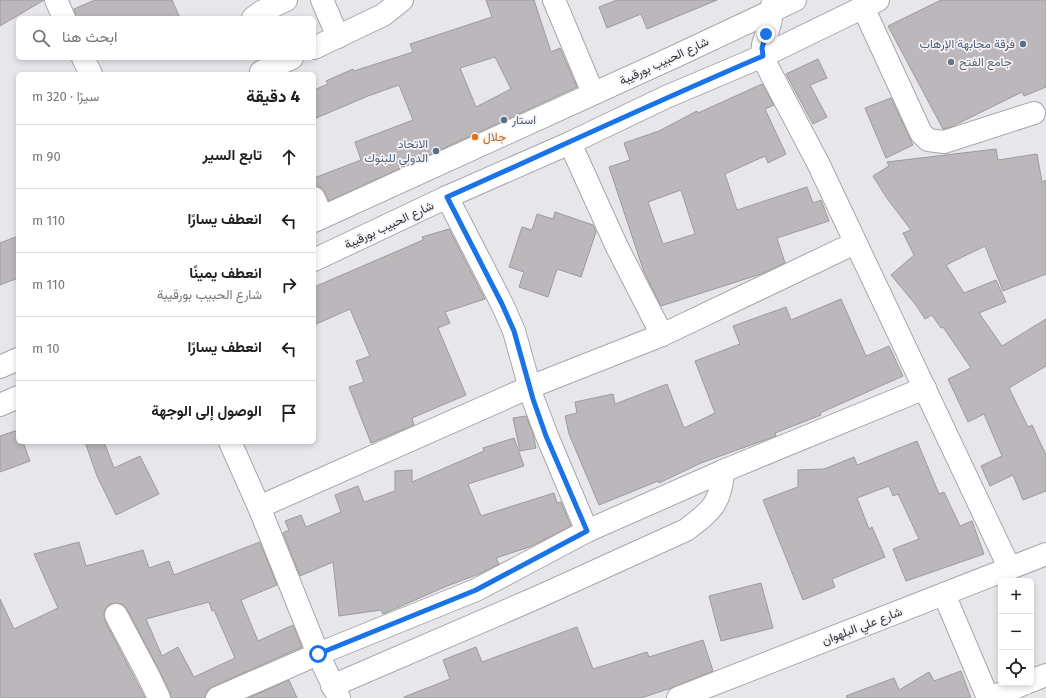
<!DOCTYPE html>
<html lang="ar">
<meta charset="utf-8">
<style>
:root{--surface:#fff;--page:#f2f2f2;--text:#202124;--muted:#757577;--line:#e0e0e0}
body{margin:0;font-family:"Fira Sans",Vazirmatn,sans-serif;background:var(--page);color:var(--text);direction:rtl}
.controls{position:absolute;right:12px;bottom:12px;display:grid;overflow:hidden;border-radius:6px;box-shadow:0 2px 6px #0003}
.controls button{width:36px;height:36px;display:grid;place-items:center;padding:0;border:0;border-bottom:1px solid var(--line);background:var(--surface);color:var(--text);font:20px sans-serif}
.stop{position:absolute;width:12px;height:12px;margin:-9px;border:3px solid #1a73e8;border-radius:50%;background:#fff}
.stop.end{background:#1a73e8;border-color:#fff;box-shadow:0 1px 4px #0008}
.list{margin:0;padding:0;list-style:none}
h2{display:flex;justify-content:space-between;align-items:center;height:52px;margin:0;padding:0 16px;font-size:17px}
h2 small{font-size:13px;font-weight:400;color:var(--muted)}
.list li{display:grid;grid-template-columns:26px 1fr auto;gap:12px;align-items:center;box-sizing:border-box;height:64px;padding:0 16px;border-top:1px solid var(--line)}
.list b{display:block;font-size:15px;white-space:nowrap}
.list p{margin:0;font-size:13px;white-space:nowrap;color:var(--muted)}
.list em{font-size:13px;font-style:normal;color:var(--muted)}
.icon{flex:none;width:22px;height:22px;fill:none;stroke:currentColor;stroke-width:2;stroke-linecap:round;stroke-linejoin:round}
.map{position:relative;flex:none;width:1046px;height:698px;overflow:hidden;direction:ltr}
.search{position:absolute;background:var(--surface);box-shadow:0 2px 6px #0003;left:16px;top:16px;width:300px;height:44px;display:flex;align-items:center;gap:10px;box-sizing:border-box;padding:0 14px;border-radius:6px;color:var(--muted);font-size:15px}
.panel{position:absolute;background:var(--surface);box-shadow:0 2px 6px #0003;left:16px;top:72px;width:300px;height:372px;border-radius:6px;direction:rtl}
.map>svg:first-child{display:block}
.building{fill:#bbb7ba;stroke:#9d9a9d;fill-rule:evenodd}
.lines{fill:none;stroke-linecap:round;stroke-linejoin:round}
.minor-casing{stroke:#a7a7ab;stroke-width:24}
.minor{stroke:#fff;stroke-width:22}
.route{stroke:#1a73e8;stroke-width:5}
.service-dot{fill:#5c6f8a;stroke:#f4f3f8;stroke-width:1.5}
.worship-dot{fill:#6b7280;stroke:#f4f3f8;stroke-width:1.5}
.food-dot{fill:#e8710a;stroke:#f4f3f8;stroke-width:1.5}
.labels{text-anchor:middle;stroke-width:3.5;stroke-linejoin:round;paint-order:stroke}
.service-label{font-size:12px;fill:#4e5e75;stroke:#f4f3f8;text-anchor:end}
.street-label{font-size:12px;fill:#313133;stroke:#f4f3f8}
.worship-label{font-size:12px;fill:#5b616d;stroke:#f4f3f8;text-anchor:start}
.food-label{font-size:12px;fill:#c56008;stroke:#f4f3f8;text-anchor:start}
</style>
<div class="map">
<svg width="1046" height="698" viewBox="0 0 1046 698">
<rect width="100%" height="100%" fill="#e6e6eb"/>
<g class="building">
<polygon points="0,0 44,0 0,26"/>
<polygon points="95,0 172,0 180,18 76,18 74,9"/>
<path d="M486,0H534L551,52L560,48L577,87L329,201L322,188L314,186V178L361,160L355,142L413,120L399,85L368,96L314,119V90L328,84L326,81L353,69L354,71L413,52L410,44L492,17ZM495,57L511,89L476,107L460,68Z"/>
<polygon points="617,0 717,0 647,29 641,14 607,28 599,7"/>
<polygon points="941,0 1046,0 1046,87 1024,96 1022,92 951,127 943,129 888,26"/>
<polygon points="818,59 827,78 810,85 827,117 813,124 786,74"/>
<path d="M762,84L774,105L765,109L786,154L768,163L765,156L725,174L737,210L807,187L813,203L821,200L829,221L777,238L785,263L761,274L661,306L644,272L609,167L630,160L624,143L659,131L697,111L698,113ZM681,190L695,234L663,244L648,202Z"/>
<polygon points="891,98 913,145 886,158 865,108"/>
<polygon points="996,149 998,160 1037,154 1042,182 1046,180 1046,274 1003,291 985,246 946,265 964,293 996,280 1006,302 979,313 1002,346 1046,319 1046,366 1009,388 1028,427 1032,425 1046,455 1046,491 1023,500 1013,475 990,486 981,466 1002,456 984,414 968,422 948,379 971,368 943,327 941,328 932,315 925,319 916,305 891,275 914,255 903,233 911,230 886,197 873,176 889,166 887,162"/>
<polygon points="555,212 593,225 596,232 581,277 557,269 548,297 519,287 524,272 509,267 522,227 532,230 537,214 553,219"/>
<polygon points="449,229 485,299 445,312 450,323 438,328 466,395 412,418 414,425 371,443 349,387 364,382 356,361 370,356 350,309 314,325 314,287 423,240 422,237"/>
<polygon points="18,236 18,278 0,285 0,243"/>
<polygon points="841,299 866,356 889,346 903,376 820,413 821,415 775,433 776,436 701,463 659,483 658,481 599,505 569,434 565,416 577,413 575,402 613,394 615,404 667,384 684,428 715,413 695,361 740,344 733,326 786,307 791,320"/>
<polygon points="526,416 533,434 536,448 520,451 513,418"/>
<polygon points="18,430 18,442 23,442 30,461 0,472 0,436"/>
<polygon points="514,438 524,466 468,484 481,516 554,493 557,503 561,502 571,526 532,546 496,558 499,564 479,574 447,586 383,614 381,610 339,616 333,562 300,576 283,533 289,530 285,521 301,515 306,527 341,512 335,495 358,486 364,502 395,491 395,471 412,470 412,482 484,451 483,448"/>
<polygon points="917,441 939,494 944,492 960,526 972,521 984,554 906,581 893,549 919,539 898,494 893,496 889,486 857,498 869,529 872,527 885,557 832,579 835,587 803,600 763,500 798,487 798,470 824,469 854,457 857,465"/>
<polygon points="85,442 104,442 114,468 140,456 159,494 116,515 97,476"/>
<path d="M79,542L86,566L143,550L149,568L169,561L174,575L260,542L277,585L241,600L258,641L293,625L302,647L212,687L207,691L205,698H171L170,693L160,672L127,609L122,604L116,603L110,604L105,609L104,614L105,621L145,698H0V599L14,629L58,608L34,554ZM209,602L212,611L214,610L235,658L194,677L178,647L162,656L146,619Z"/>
<polygon points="761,583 773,628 721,641 709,596"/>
<polygon points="577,627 593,669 647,652 649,657 703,640 713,671 671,688 641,698 404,698 404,697 450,679 443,660 476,647 482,662"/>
<polygon points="961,671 971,698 847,698 846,696 894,678 899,690 929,672 934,681"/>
<polygon points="289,680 297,698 248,698"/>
</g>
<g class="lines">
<defs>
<g id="minor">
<polyline points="56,0 64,18"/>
<polyline points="322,0 338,37"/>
<polyline points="554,0 593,93"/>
<path d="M773,0C772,7 772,15 770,23C765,43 758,44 767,66L818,163L1009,567"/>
<polyline points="863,7 921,133 928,140 944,142 1034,113"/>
<polyline points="253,18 261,12 286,0"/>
<polyline points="314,48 383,15 402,0"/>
<polyline points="83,58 91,74"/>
<polyline points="261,72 292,58"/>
<polyline points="570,143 617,247 662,335"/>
<polyline points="447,197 502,304 514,331 533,399 547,436 587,531"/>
<polyline points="314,198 322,217"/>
<polyline points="314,221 676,56 795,0"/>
<polyline points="314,260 447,197 570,143 666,97 763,56 878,0"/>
<polyline points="0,367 18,359"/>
<polyline points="0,405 18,397"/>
<polyline points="230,442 259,507 318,654 339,698"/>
<polyline points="259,507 530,387 662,335 855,243"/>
<polyline points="944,594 988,698"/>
<polyline points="116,615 149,677 159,698"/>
<polyline points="1031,681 1046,675"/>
<path d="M332,686L536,598L686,530C711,511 721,504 723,471"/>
<polyline points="217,698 318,654 476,590 587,531 723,471 925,388"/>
<polyline points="678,698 1046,554"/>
<polyline points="990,698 1026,683"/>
</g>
</defs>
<use href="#minor" class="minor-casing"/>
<use href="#minor" class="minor"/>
</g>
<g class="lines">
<path class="route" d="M318,654L476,590L587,531L546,436L533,399L514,331L502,304L447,197C553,150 657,101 763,56L762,48L766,34"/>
</g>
<g class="service-dot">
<circle cx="1023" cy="44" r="4"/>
<circle cx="504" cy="120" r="4"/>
<circle cx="436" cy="151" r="4"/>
</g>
<circle class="worship-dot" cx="951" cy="62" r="4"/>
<circle class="food-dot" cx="475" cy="137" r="4"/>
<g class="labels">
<g class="service-label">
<text x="1015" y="48">فرقة مجابهة الإرهاب</text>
<text x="512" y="124" text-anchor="start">استار</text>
<text x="428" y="148">الاتحاد<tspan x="428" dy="14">الدولي للبنوك</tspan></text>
</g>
<g class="street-label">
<text transform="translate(664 61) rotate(-25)" y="4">شارع الحبيب بورقيبة</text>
<text transform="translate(389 225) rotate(-25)" y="4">شارع الحبيب بورقيبة</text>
<text transform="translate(862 626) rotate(-21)" y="4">شارع علي البلهوان</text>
</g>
<g class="worship-label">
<text x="959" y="66">جامع الفتح</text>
</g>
<g class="food-label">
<text x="483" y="141">جلال</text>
</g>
</g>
</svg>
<div class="controls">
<button>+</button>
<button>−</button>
<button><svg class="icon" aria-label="locate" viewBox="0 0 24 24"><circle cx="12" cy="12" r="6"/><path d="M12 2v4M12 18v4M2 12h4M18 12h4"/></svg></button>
</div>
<div class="stop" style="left:318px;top:654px"></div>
<div class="stop end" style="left:766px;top:34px"></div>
<div class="search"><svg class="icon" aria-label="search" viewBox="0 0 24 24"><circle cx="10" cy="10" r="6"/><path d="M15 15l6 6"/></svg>ابحث هنا</div>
<section class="panel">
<h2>4 دقيقة<small>سيرًا · 320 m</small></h2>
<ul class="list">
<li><svg class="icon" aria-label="ahead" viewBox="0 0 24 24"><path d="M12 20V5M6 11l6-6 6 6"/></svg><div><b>تابع السير</b></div><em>90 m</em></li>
<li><svg class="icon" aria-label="left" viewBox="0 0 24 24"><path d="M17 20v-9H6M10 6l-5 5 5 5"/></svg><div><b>انعطف يسارًا</b></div><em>110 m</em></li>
<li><svg class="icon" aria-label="right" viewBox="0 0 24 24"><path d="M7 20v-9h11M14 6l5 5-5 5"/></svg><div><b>انعطف يمينًا</b><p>شارع الحبيب بورقيبة</p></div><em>110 m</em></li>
<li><svg class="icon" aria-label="left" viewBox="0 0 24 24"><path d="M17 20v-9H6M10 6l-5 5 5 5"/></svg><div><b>انعطف يسارًا</b></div><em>10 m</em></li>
<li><svg class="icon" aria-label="arrive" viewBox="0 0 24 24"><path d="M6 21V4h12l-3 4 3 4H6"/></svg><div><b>الوصول إلى الوجهة</b></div></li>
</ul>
</section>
</div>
